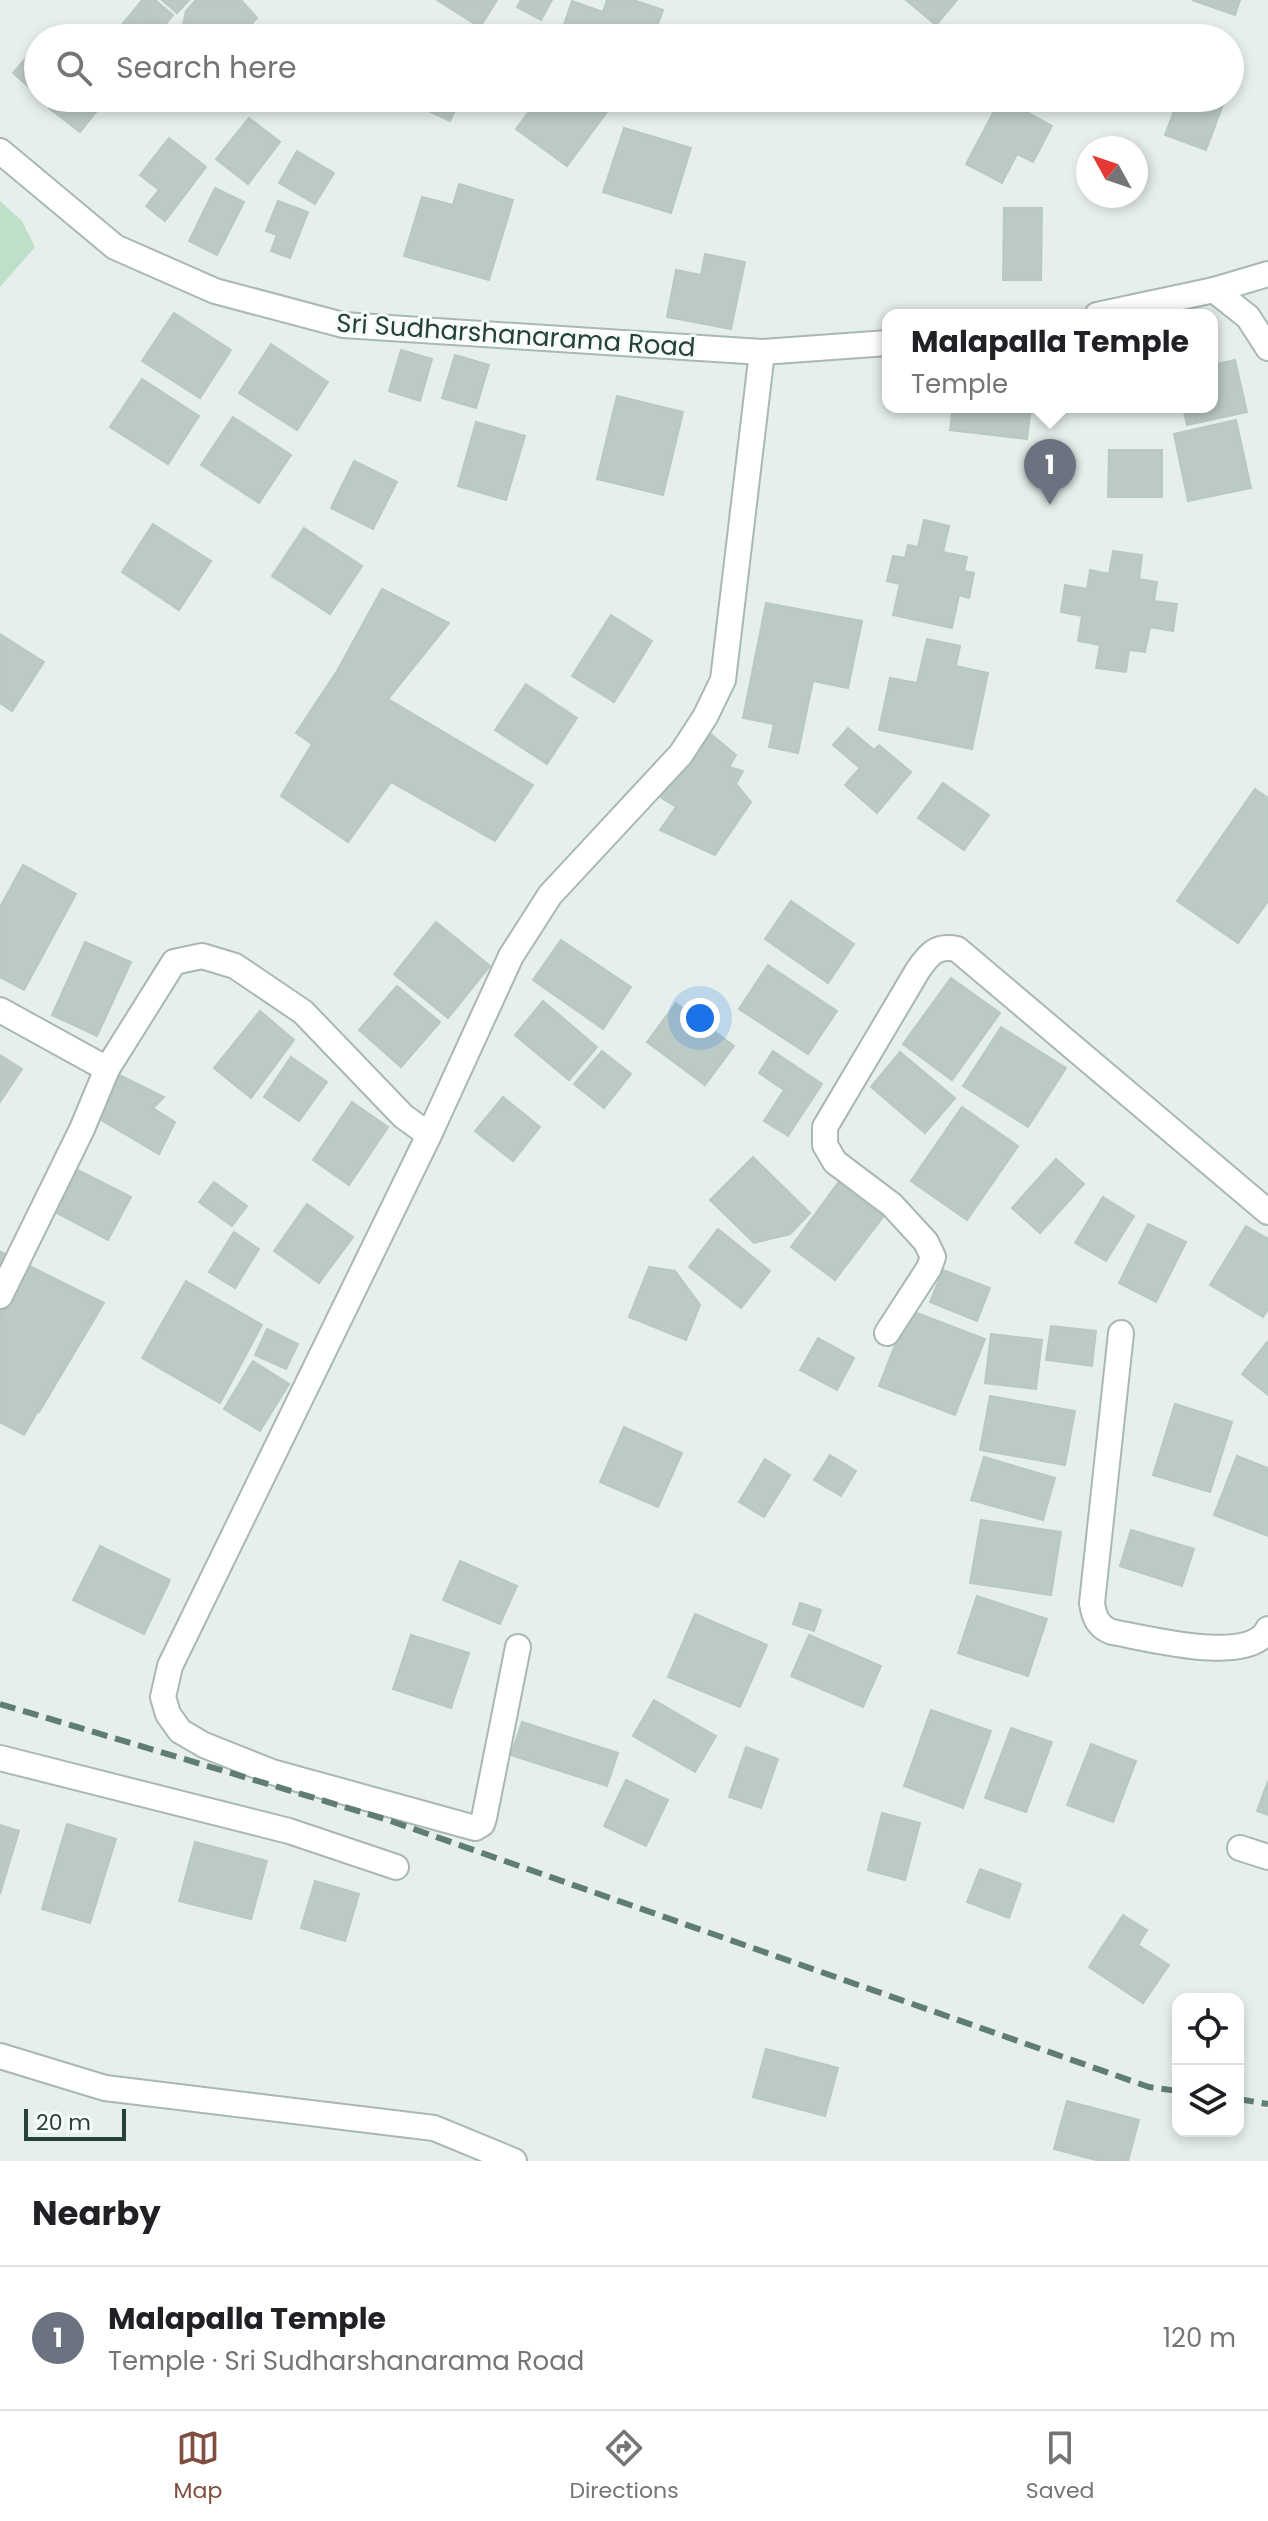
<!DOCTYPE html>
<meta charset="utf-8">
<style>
:root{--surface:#fff;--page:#f2f2f2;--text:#202124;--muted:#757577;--line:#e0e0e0;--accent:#7f4e3f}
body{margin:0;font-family:Poppins,sans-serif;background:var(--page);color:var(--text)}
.controls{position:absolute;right:24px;bottom:24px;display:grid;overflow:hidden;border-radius:16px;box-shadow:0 4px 12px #0003}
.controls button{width:72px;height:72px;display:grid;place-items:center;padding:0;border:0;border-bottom:2px solid var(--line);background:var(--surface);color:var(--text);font:40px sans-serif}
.compass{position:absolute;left:1076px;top:136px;width:72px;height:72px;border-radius:50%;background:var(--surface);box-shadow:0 4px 12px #0003;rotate:310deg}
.scale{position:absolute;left:24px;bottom:20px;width:102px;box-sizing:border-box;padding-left:8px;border:4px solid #24423a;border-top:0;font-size:22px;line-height:28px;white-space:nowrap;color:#24423a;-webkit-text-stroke:6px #f7fbf9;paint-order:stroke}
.you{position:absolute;left:700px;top:1018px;width:28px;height:28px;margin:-20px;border:6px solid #fff;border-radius:50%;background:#1a73e8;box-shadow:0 0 0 12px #1a73e833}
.badge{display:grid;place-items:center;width:52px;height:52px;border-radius:50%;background:var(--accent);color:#fff;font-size:26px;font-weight:700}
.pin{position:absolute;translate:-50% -66px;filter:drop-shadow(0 2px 4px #0008)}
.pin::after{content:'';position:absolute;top:42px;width:28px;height:24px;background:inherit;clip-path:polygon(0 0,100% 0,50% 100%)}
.popup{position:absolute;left:882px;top:309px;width:336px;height:104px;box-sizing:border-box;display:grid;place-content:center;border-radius:16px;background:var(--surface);filter:drop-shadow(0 2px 6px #0005);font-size:26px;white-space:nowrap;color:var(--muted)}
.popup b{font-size:30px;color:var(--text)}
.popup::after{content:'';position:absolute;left:50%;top:100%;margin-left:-16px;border:16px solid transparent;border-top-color:var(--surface)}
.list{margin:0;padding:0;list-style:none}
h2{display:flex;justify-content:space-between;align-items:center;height:104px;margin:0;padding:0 32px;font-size:34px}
h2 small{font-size:26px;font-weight:400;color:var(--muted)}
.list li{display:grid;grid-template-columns:52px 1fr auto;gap:24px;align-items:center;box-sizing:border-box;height:144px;padding:0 32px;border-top:2px solid var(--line)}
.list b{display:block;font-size:30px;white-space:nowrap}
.list p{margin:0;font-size:26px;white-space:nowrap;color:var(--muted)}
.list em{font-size:26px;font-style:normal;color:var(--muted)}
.icon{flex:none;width:44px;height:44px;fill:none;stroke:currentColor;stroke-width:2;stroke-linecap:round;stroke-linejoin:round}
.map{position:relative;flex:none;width:1268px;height:2161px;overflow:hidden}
.search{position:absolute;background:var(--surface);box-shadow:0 4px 12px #0003;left:24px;right:24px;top:24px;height:88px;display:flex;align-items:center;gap:20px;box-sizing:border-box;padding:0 28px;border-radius:44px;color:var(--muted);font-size:30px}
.sheet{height:248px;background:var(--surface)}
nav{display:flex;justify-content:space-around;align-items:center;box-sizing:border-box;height:112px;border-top:2px solid var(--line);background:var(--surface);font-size:22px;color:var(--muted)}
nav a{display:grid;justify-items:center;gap:4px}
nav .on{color:var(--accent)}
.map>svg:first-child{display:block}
.green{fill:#bfe0c8}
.building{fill:#bbcac4;stroke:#b8c9c2;stroke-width:2}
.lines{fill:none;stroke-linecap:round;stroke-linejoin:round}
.minor-casing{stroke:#a8b8b2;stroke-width:28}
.minor{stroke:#fff;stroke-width:24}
.rail{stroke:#5f7d75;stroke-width:6;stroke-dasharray:16 8;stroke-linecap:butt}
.labels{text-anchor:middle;stroke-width:6;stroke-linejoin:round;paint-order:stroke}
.street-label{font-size:26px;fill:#24423a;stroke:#f7fbf9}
</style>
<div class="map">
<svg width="1268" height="2161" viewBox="0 0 1268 2161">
<rect width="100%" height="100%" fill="#e6efeb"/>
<polygon class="green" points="0,201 22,221 35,247 0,287"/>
<g class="building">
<polygon points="142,0 155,0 173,15 161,30 135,9"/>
<polygon points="162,0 189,0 177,13"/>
<polygon points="196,0 241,0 257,18 247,29 253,36 251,38 197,38 183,25 186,11"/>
<polygon points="437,0 497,0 480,27"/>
<polygon points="521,0 552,0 541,20 517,7"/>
<polygon points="607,0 633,0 663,10 653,38 560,37 572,1 603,12"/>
<polygon points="906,0 957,0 936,25"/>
<polygon points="1192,0 1240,0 1235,15"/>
<polygon points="135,9 161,30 154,38 133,38 120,27"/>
<polygon points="61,26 74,28 83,38 43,38 50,30"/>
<polygon points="120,27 133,38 110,38"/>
<polygon points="38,44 38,95 13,73"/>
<polygon points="57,98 107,98 80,132 49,108"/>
<polygon points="412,98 461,98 450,121 410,102"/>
<polygon points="539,98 594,98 609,109 567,166 516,129"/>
<polygon points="1001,98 1052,126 1033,162 1017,154 1002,183 966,164"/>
<polygon points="1179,98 1225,99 1206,150 1165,135"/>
<polygon points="249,118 280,142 248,184 216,159"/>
<polygon points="624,128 691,148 671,213 603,192"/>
<polygon points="169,138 206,167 165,221 146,206 159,190 140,175"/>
<polygon points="297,151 334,173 315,204 279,183"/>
<polygon points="459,184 513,200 489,280 404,256 422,197 453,205"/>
<polygon points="215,188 244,202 217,255 189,241"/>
<polygon points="278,201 308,212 290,258 271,251 277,235 266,231"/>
<polygon points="1004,208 1042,208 1041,280 1003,280"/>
<polygon points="705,254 745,262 731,329 667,317 676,270 701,275"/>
<polygon points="174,313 231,350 200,398 142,361"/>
<polygon points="271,344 328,382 297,430 239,393"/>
<polygon points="401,350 432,359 420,401 389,391"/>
<polygon points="455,355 489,365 476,408 442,398"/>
<polygon points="1235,360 1247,412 1187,425 1183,407 1212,407 1212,365"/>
<polygon points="142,379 199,416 168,464 110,427"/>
<polygon points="617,396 683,412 663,495 597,479"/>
<polygon points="953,407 1031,407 1027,439 950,430"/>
<polygon points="233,417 291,455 259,503 201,465"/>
<polygon points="1236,420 1251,488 1188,501 1174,434"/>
<polygon points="476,422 525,436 506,500 458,486"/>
<polygon points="1109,450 1162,450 1162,497 1108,497"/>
<polygon points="354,461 397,482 373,529 331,508"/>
<polygon points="924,520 949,526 943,552 967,557 964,571 974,573 969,598 959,595 952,628 893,615 900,584 887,581 893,556 905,558 908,545 918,547"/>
<polygon points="153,524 211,561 179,610 122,572"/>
<polygon points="304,528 362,566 330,614 272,576"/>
<polygon points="1113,551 1142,555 1139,579 1157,582 1154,601 1177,604 1173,631 1150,627 1145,652 1129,650 1126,672 1096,668 1100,645 1078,641 1082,616 1061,612 1065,585 1087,589 1090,570 1109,574"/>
<polygon points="382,589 449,623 388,699 533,785 495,841 391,782 348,842 281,796 312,744 296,733 337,671"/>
<polygon points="766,603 862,621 848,688 813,681 798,753 769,747 774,724 743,718"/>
<polygon points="611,615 652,641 614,702 572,676"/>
<polygon points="0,634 44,662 12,711 0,703"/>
<polygon points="927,639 960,646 956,666 988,673 972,749 879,730 890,678 917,683"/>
<polygon points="526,684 577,718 547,764 495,730"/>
<polygon points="848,728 874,750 879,745 911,772 877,813 845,785 860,768 833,745"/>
<polygon points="706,730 736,755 729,767 743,771 736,784 751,802 715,855 660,830 676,807 654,793"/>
<polygon points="943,783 989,815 964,850 918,818"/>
<polygon points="1255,789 1268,798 1268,901 1238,943 1177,901"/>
<polygon points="23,865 76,894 24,990 0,977 0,907"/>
<polygon points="791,901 854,944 828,983 765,939"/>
<polygon points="436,922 490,966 448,1018 394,974"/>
<polygon points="561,940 631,987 603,1029 533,980"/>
<polygon points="85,942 131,962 97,1036 52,1015"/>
<polygon points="768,965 837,1011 808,1054 739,1009"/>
<polygon points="951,978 1000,1013 952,1080 903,1044"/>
<polygon points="397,986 440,1022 401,1067 359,1030"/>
<polygon points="543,1001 597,1047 569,1080 515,1035"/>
<polygon points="676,1003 734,1046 705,1085 647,1042"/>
<polygon points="260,1011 294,1040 251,1098 214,1068"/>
<polygon points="1001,1027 1066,1068 1028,1127 963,1086"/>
<polygon points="602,1051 631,1074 604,1108 574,1084"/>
<polygon points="773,1051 822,1084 788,1136 764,1121 784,1090 759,1073"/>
<polygon points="900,1052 955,1098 925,1133 871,1087"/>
<polygon points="0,1055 22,1069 0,1102"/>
<polygon points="291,1057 327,1082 299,1121 264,1097"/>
<polygon points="101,1066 164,1097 153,1108 175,1122 159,1154 79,1107"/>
<polygon points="503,1097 540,1127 513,1161 475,1131"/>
<polygon points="352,1102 388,1127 349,1185 313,1160"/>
<polygon points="962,1107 1018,1146 967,1220 911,1181"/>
<polygon points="753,1157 810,1213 790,1234 754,1243 710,1200"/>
<polygon points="56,1159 131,1197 108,1240 36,1202"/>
<polygon points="1056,1159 1084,1184 1040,1233 1012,1208"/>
<polygon points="214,1182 247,1206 232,1226 199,1202"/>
<polygon points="838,1183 883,1217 835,1280 791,1247"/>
<polygon points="1103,1197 1134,1216 1106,1261 1075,1243"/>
<polygon points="307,1204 353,1237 319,1283 274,1251"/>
<polygon points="1148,1224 1186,1242 1156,1302 1119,1283"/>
<polygon points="1246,1226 1268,1239 1268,1309 1263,1317 1210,1285"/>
<polygon points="718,1229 770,1271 741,1308 689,1267"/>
<polygon points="234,1232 259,1249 235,1288 209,1272"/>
<polygon points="1,1252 104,1303 39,1412 0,1388"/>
<polygon points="27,1264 99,1305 24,1435 0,1422 0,1320"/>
<polygon points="649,1267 675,1271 700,1305 686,1340 629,1317"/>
<polygon points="943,1270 990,1288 977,1321 930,1302"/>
<polygon points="186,1281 262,1325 220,1403 142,1358"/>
<polygon points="909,1310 985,1339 955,1415 879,1386"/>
<polygon points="1051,1326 1096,1331 1092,1366 1046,1360"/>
<polygon points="267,1329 298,1344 286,1369 255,1355"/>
<polygon points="991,1334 1042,1340 1036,1389 985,1383"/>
<polygon points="818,1338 854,1358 837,1390 800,1370"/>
<polygon points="1267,1342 1268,1343 1268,1395 1242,1374"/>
<polygon points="253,1361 289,1384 260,1431 224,1409"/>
<polygon points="990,1396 1075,1411 1065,1465 980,1450"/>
<polygon points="1175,1404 1232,1422 1210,1492 1153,1475"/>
<polygon points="624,1427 682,1453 658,1507 600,1482"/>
<polygon points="830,1455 856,1471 841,1496 814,1480"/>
<polygon points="1237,1456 1268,1468 1268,1536 1214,1515"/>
<polygon points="984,1457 1055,1478 1043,1520 971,1500"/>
<polygon points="765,1459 790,1475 764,1517 739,1502"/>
<polygon points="981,1520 1061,1532 1051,1595 970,1583"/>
<polygon points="1131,1530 1194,1549 1182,1586 1120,1566"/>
<polygon points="100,1546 170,1580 144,1634 73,1600"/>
<polygon points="460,1561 517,1586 500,1624 443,1600"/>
<polygon points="977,1596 1047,1619 1028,1676 958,1653"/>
<polygon points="800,1603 821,1610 814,1631 793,1624"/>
<polygon points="695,1614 767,1645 740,1707 668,1677"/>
<polygon points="411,1635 469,1653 451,1708 393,1689"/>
<polygon points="809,1635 881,1666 863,1707 791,1676"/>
<polygon points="654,1700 716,1736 695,1772 633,1736"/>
<polygon points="931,1710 991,1731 963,1808 904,1786"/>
<polygon points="522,1722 618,1753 607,1786 511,1755"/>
<polygon points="1011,1728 1052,1742 1026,1812 985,1798"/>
<polygon points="1091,1744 1136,1761 1113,1822 1067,1805"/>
<polygon points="746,1747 778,1759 761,1808 729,1797"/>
<polygon points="626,1780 668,1800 646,1846 604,1826"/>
<polygon points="1268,1781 1268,1815 1257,1811"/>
<polygon points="882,1813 920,1823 905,1880 868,1870"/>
<polygon points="67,1824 116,1839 90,1923 42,1909"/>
<polygon points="0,1825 19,1831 0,1894"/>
<polygon points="195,1842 267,1861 251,1919 179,1901"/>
<polygon points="980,1869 1021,1884 1009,1918 967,1902"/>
<polygon points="315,1881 359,1894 345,1941 301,1928"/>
<polygon points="1123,1915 1147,1930 1138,1945 1169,1965 1143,2003 1089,1967"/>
<polygon points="766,2049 838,2068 825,2116 753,2097"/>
<polygon points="1067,2101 1139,2120 1128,2161 1100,2161 1054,2149"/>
</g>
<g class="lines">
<defs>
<g id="minor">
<polyline points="0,151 115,247 215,291 343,325 762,352 888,343"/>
<polyline points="1214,290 1248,317 1268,348"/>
<polyline points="1097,315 1214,290 1268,274"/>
<polyline points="0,1010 107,1069 174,962 202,956 235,966 303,1012 403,1116 429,1135 511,956 550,895 681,754 705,717 723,680 762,352"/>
<polyline points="429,1135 170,1666 163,1697 168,1714 180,1731 204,1745 272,1772 475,1828 482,1824 484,1818 518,1647"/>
<polyline points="0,1296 82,1129 107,1069"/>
<path d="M887,1333L929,1268L933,1257L926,1242L892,1205L835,1162L825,1145V1127L918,970C929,954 936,945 957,949L1268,1212"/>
<path d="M1121,1333L1092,1603C1094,1617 1098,1627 1112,1632C1147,1638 1250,1666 1268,1629"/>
<polyline points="0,1758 289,1831 396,1867"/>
<polyline points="1240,1848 1268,1857"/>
<polyline points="0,2056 105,2088 434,2128 514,2161"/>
</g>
</defs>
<use href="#minor" class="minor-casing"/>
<use href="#minor" class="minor"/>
<g class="rail">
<polyline points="0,1704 388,1820 1149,2087 1178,2091"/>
<polyline points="1238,2099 1268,2104"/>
</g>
</g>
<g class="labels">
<g class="street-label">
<text transform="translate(516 335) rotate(4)" y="9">Sri Sudharshanarama Road</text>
</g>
</g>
</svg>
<div class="controls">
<button><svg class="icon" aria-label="locate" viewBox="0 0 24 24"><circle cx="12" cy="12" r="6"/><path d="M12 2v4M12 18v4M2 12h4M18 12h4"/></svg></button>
<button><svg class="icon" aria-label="layers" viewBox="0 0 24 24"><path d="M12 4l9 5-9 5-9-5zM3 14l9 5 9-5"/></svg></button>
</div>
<svg class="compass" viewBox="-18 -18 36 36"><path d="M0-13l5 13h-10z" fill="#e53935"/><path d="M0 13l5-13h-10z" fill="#757577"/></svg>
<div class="scale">20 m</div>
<div class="you"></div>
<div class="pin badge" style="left:1050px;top:505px;background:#6b7280">1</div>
<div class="popup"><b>Malapalla Temple</b>Temple</div>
<div class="search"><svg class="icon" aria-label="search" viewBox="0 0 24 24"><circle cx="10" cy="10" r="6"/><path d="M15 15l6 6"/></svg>Search here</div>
</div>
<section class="sheet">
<h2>Nearby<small></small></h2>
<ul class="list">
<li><span class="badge" style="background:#6b7280">1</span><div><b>Malapalla Temple</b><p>Temple · Sri Sudharshanarama Road</p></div><em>120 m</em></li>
</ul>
</section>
<nav>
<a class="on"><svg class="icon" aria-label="map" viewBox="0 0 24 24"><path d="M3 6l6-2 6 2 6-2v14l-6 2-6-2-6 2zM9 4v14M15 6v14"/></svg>Map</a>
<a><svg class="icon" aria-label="directions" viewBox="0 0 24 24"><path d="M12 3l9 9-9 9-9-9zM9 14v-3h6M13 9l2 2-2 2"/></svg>Directions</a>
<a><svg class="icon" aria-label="saved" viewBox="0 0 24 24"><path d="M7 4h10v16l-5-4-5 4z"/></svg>Saved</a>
</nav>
